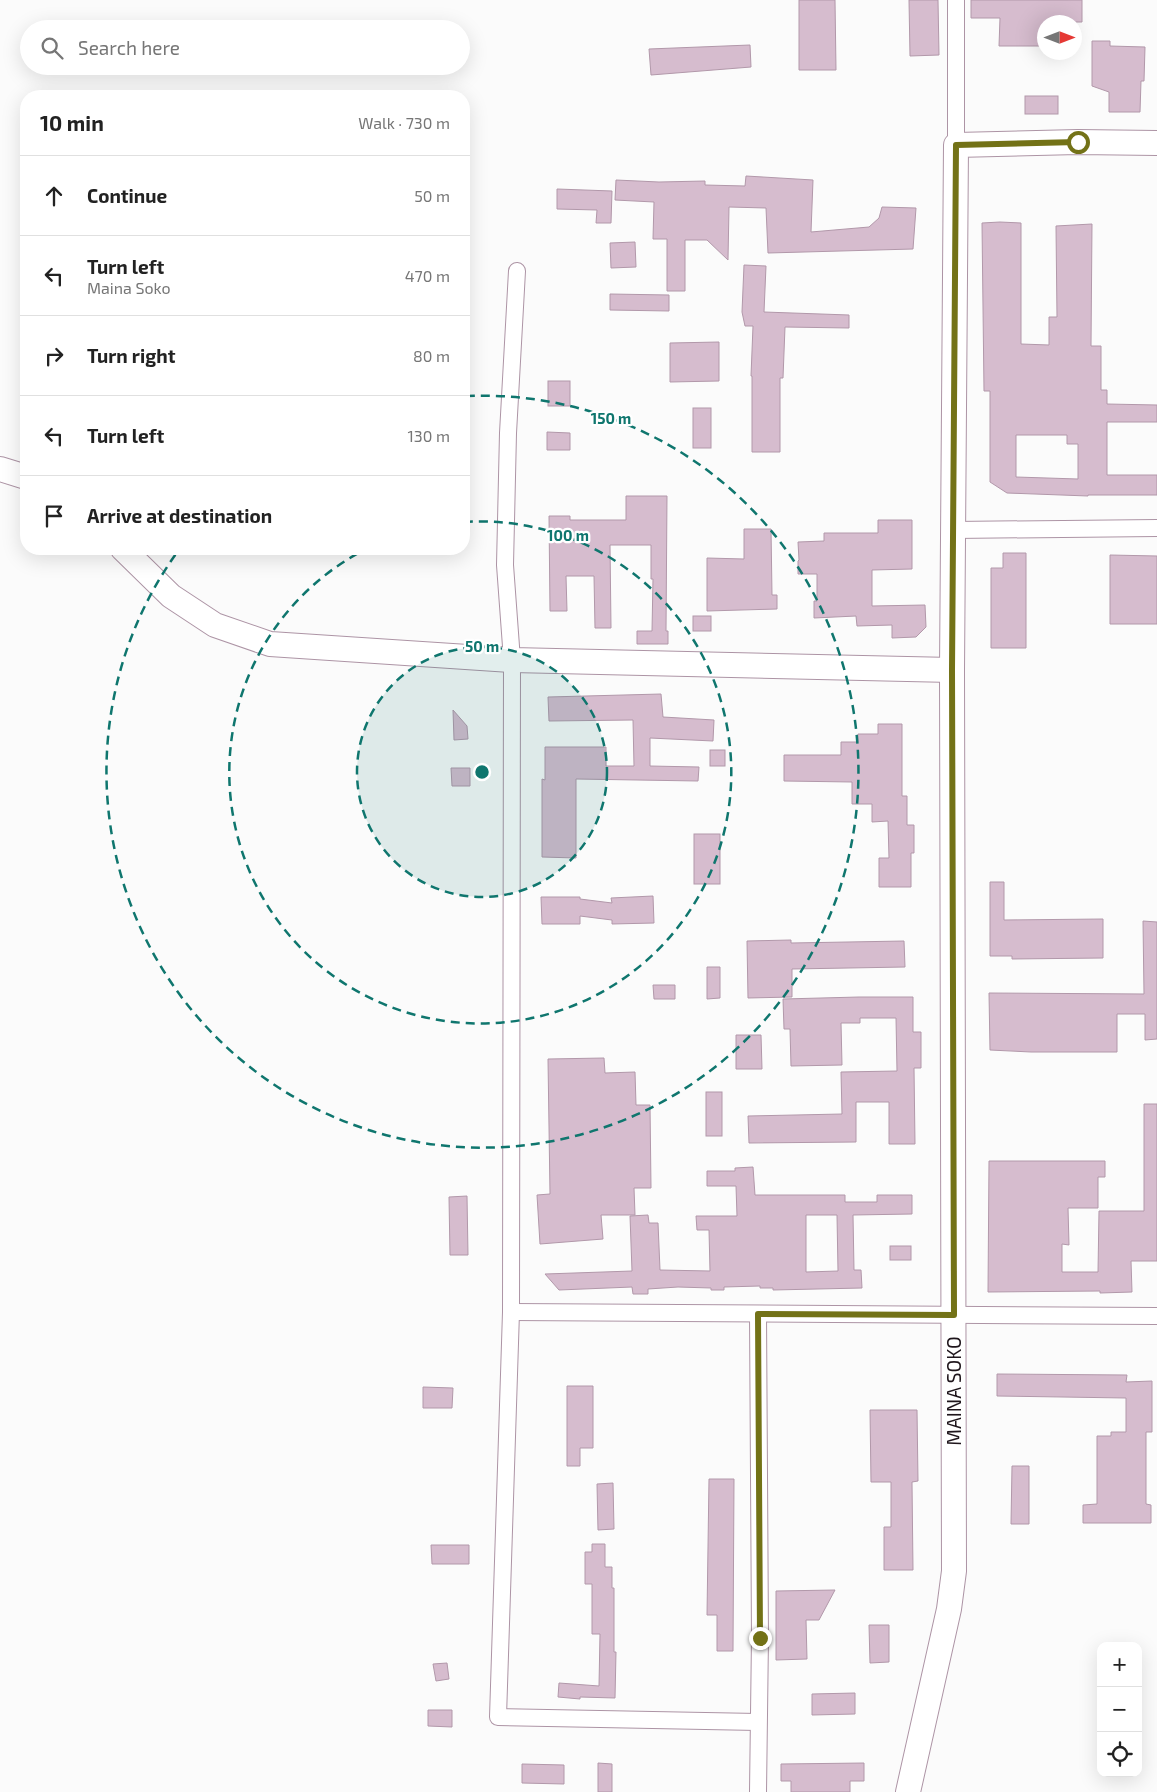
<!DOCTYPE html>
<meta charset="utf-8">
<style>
:root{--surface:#fff;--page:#f2f2f2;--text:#222;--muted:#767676;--line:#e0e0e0}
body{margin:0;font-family:"Exo 2",sans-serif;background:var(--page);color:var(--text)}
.controls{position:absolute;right:15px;bottom:15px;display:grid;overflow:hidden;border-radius:10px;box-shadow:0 5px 20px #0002}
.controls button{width:45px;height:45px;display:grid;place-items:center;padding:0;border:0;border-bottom:1px solid var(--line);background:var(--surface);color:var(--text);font:25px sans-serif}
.compass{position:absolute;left:1037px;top:15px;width:45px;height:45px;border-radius:50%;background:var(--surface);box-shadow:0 5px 20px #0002;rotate:90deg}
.stop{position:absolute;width:15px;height:15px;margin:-11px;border:4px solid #737217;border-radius:50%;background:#fff}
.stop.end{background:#737217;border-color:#fff;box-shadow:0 1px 5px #0008}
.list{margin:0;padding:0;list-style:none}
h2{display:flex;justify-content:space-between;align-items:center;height:65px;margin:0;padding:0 20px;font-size:21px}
h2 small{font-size:16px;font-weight:400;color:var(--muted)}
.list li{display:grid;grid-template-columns:32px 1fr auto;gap:15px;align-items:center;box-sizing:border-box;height:80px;padding:0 20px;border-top:1px solid var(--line)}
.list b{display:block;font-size:19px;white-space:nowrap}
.list p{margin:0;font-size:16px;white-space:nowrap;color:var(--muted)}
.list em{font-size:16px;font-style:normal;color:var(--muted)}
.icon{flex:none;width:28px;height:28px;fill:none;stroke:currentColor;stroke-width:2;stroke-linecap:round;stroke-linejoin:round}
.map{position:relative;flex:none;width:1157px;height:1792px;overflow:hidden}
.search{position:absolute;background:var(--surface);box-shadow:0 5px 20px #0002;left:20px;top:20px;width:450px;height:55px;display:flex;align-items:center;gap:12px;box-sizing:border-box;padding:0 18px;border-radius:28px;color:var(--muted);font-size:19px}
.panel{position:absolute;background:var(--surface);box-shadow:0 5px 20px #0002;left:20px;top:90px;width:450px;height:465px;border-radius:20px}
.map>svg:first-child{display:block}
.building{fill:#d6bcce;stroke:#b298aa;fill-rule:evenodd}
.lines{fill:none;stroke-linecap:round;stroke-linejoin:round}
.street-casing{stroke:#ad94a5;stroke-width:18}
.secondary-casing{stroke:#ad94a5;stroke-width:26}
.street{stroke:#fff;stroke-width:16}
.secondary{stroke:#fff;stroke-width:24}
.route{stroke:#737217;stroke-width:6}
.ring{fill:none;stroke:#0f766e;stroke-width:2.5;stroke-dasharray:9 6}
.labels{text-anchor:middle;stroke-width:4.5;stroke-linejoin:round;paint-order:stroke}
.street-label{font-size:19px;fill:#1e151b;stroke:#fff}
.centre{fill:#0f766e;stroke:#fff;stroke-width:2.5}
.ring-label{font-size:15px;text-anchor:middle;font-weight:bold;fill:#0f766e;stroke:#fff;stroke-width:4.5;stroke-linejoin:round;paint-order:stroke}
</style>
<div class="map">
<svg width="1157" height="1792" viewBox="0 0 1157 1792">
<rect width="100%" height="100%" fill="#fbfbfb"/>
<g class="building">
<polygon points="799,0 835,0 836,70 799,70"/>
<polygon points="909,0 938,0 939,55 910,56"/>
<polygon points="971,0 1082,0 1082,22 1044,22 1044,46 999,46 1000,18 971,18"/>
<polygon points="1092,41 1110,41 1110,46 1145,47 1144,81 1141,81 1140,112 1109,112 1109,92 1092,86"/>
<polygon points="750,45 751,67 651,75 649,49"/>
<rect x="1025" y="96" width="33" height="18"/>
<polygon points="746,176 813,180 811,232 869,227 879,218 882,207 916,208 913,249 768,253 766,208 729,207 728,260 707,240 685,240 685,291 667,291 667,239 653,239 654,202 615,200 616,180 659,182 705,181 705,185 745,186"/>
<polygon points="557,189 612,191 611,223 596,223 597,210 557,209"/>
<path d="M1000,222L1021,223V344L1049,345V317H1057L1056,226L1092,224L1091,346H1101V390H1107V404L1157,405V422H1107V475H1157V495H1088V496L1007,493L990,482V391H984L982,223ZM1016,435H1067V444H1078V479L1016,477Z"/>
<polygon points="635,242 636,267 611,268 610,243"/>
<polygon points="744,265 766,266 764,312 849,315 849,328 785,327 783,378 780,378 780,452 752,452 752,376 751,376 753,326 745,326 742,312"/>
<polygon points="610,294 669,295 669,311 610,310"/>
<polygon points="719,342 719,381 670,382 670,343"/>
<rect x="548" y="381" width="22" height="25"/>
<rect x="693" y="408" width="18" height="40"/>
<polygon points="547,432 570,433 570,450 547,450"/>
<polygon points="626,496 667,496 666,631 668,631 668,644 637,644 637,631 652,631 653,579 651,579 651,545 610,545 611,628 595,628 594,576 566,576 567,611 550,611 549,516 570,516 570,520 626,520"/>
<polygon points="878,520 912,520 912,569 872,570 872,606 925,605 926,627 916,637 892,638 892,625 857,626 856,616 814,618 814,601 817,601 817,574 798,574 798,561 799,560 798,542 824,541 824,533 878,533"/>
<polygon points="744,529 771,529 772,595 777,595 777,609 707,611 707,558 744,559"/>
<polygon points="1003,553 1026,553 1026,648 991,648 991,568 1003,568"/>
<polygon points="1110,555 1157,556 1157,624 1110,624"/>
<rect x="693" y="616" width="18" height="15"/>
<polygon points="661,694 663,717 714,720 713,741 650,738 650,766 699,767 698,781 576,779 576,858 542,857 542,779 545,780 545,747 606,747 606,766 634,766 633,720 549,721 548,697"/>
<polygon points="453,710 467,726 468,739 454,740"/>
<polygon points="878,724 902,724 902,796 907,796 907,825 914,825 914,853 911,853 911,887 879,887 879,858 889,858 888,821 872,822 872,804 852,804 852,782 784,781 784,755 841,755 841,742 858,742 858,734 878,734"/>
<rect x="710" y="750" width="15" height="16"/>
<polygon points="451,768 470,768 470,786 452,786"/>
<rect x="694" y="834" width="26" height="50"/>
<polygon points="990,882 1004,882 1004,920 1103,919 1103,958 1012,959 1012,956 990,956"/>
<polygon points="653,896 654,923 612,924 612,920 580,916 580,924 542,924 541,897 580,897 580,899 612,903 611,898"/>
<polygon points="1143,921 1157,922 1157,1039 1145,1040 1145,1014 1117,1014 1117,1052 1031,1052 990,1050 989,993 1144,994"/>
<polygon points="791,940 791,943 904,941 905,967 792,969 792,997 748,998 747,941"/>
<polygon points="707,967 720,967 720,998 707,999"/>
<polygon points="653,985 675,985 675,999 654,999"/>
<polygon points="859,997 913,997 913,1032 921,1032 921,1068 914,1068 915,1144 889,1144 889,1102 856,1102 856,1142 749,1143 748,1116 842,1114 841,1072 897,1071 896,1018 860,1018 860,1023 841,1023 842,1065 791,1066 790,1029 784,1029 783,999"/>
<polygon points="736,1035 761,1035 762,1069 736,1069"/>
<polygon points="604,1058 605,1073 635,1072 636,1105 650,1105 651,1188 634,1188 635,1215 601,1215 603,1239 540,1244 537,1195 550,1194 548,1059"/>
<rect x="706" y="1092" width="16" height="44"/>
<polygon points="1144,1104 1157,1104 1157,1261 1131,1261 1132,1292 1100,1293 1100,1291 988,1292 989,1161 1105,1161 1105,1177 1098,1177 1098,1208 1068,1208 1069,1245 1062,1244 1062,1272 1098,1272 1099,1211 1144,1211"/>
<path d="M753,1167L755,1195H845V1202H877V1195H912V1214L853,1215L854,1270H861L862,1288L773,1290V1288H760V1286L724,1287V1290H711V1288L678,1287L648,1289V1294H633L632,1287L559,1290L545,1274L632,1271L630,1216L648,1215L649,1223H658L660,1270L710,1271L709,1230H697L696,1216H737L736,1186H707V1171H735V1168ZM806,1215H837L838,1271L806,1272Z"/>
<polygon points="467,1196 468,1255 450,1255 449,1197"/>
<rect x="890" y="1246" width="21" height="14"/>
<polygon points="997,1374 1127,1375 1126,1382 1152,1381 1152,1432 1146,1432 1146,1504 1151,1505 1151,1523 1083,1523 1083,1505 1097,1504 1097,1436 1111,1436 1111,1432 1126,1432 1126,1398 997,1396"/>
<polygon points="567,1386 593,1386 593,1448 580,1448 580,1466 567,1466"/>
<polygon points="423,1387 453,1388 452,1408 423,1408"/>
<polygon points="870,1410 917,1410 918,1481 912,1482 913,1570 884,1570 884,1527 891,1527 891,1482 871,1482"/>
<polygon points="1012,1466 1029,1466 1029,1524 1011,1524"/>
<polygon points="709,1479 734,1479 733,1651 717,1651 717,1615 707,1615"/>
<polygon points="613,1483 614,1529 598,1530 597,1484"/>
<polygon points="592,1544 605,1544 605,1567 612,1567 612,1588 614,1588 614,1652 616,1652 615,1698 580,1697 580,1699 558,1697 559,1683 599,1686 600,1634 592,1634 592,1584 585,1584 585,1552 592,1552"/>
<polygon points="431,1545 469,1545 469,1564 432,1564"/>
<polygon points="835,1590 819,1620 806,1620 807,1659 776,1660 776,1591"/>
<polygon points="869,1625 889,1625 889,1662 870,1663"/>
<polygon points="447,1663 449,1679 436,1681 433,1664"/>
<polygon points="855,1693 855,1714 812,1715 812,1694"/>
<polygon points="428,1710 452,1710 452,1727 428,1726"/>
<polygon points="598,1763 612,1764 612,1792 598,1792"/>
<polygon points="864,1763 864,1781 850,1781 850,1792 791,1792 791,1781 781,1781 781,1764"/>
<polygon points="522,1764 564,1765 564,1784 522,1783"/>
</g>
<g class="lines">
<defs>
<g id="street">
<polyline points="956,145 956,0"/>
<polyline points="517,271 508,433 505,565 512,660 511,1312 498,1717 758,1722"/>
<polyline points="954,530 1157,528"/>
<polyline points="511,1312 1157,1316"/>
<polyline points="758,1792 760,1637 758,1314"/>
</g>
<g id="secondary">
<polyline points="0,469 26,477"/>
<polyline points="123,549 171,596 215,625 270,644 512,660 952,670"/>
<polyline points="908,1792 949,1609 954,1571 952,670 956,145 1078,142 1157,143"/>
</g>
</defs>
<use href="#street" class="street-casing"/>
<use href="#secondary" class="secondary-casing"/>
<use href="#street" class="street"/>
<use href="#secondary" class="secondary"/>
</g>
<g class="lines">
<polyline class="route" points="760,1638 758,1314 954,1315 952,670 956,145 1078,142"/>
</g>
<circle cx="482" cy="772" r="125" fill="#0f766e" fill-opacity=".12"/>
<g class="ring">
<circle cx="482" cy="772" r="125"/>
<path d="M464 522A251 251 0 1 1 366 549"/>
<path d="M466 396A376 376 0 1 1 178 551"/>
</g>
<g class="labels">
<g class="street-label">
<text transform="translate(954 1391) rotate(-90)" y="7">MAINA SOKO</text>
</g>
</g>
<circle cx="482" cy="772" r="8" class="centre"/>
<g class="ring-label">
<text x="611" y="424">150 m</text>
<text x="568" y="541">100 m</text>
<text x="482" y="652">50 m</text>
</g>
</svg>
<div class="controls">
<button>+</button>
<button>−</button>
<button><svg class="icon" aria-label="locate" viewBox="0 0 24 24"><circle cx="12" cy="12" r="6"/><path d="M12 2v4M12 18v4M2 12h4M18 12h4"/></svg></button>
</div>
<svg class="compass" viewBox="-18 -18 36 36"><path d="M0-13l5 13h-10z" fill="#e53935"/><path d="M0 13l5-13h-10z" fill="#767676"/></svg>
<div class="stop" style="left:1078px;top:142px"></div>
<div class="stop end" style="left:760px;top:1638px"></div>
<div class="search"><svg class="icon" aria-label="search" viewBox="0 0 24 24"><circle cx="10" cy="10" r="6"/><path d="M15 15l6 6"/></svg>Search here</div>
<section class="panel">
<h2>10 min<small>Walk · 730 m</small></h2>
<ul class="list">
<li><svg class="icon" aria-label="ahead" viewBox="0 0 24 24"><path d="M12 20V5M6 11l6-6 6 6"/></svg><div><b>Continue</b></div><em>50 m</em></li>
<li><svg class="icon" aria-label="left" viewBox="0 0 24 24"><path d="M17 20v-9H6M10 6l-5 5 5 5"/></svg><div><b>Turn left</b><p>Maina Soko</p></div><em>470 m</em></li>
<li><svg class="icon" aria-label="right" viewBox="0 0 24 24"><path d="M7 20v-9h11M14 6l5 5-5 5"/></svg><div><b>Turn right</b></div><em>80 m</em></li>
<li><svg class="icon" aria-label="left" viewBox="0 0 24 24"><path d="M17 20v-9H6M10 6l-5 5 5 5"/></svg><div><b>Turn left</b></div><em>130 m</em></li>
<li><svg class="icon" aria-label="arrive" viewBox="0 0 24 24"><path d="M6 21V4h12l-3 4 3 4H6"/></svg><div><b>Arrive at destination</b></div></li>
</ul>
</section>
</div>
